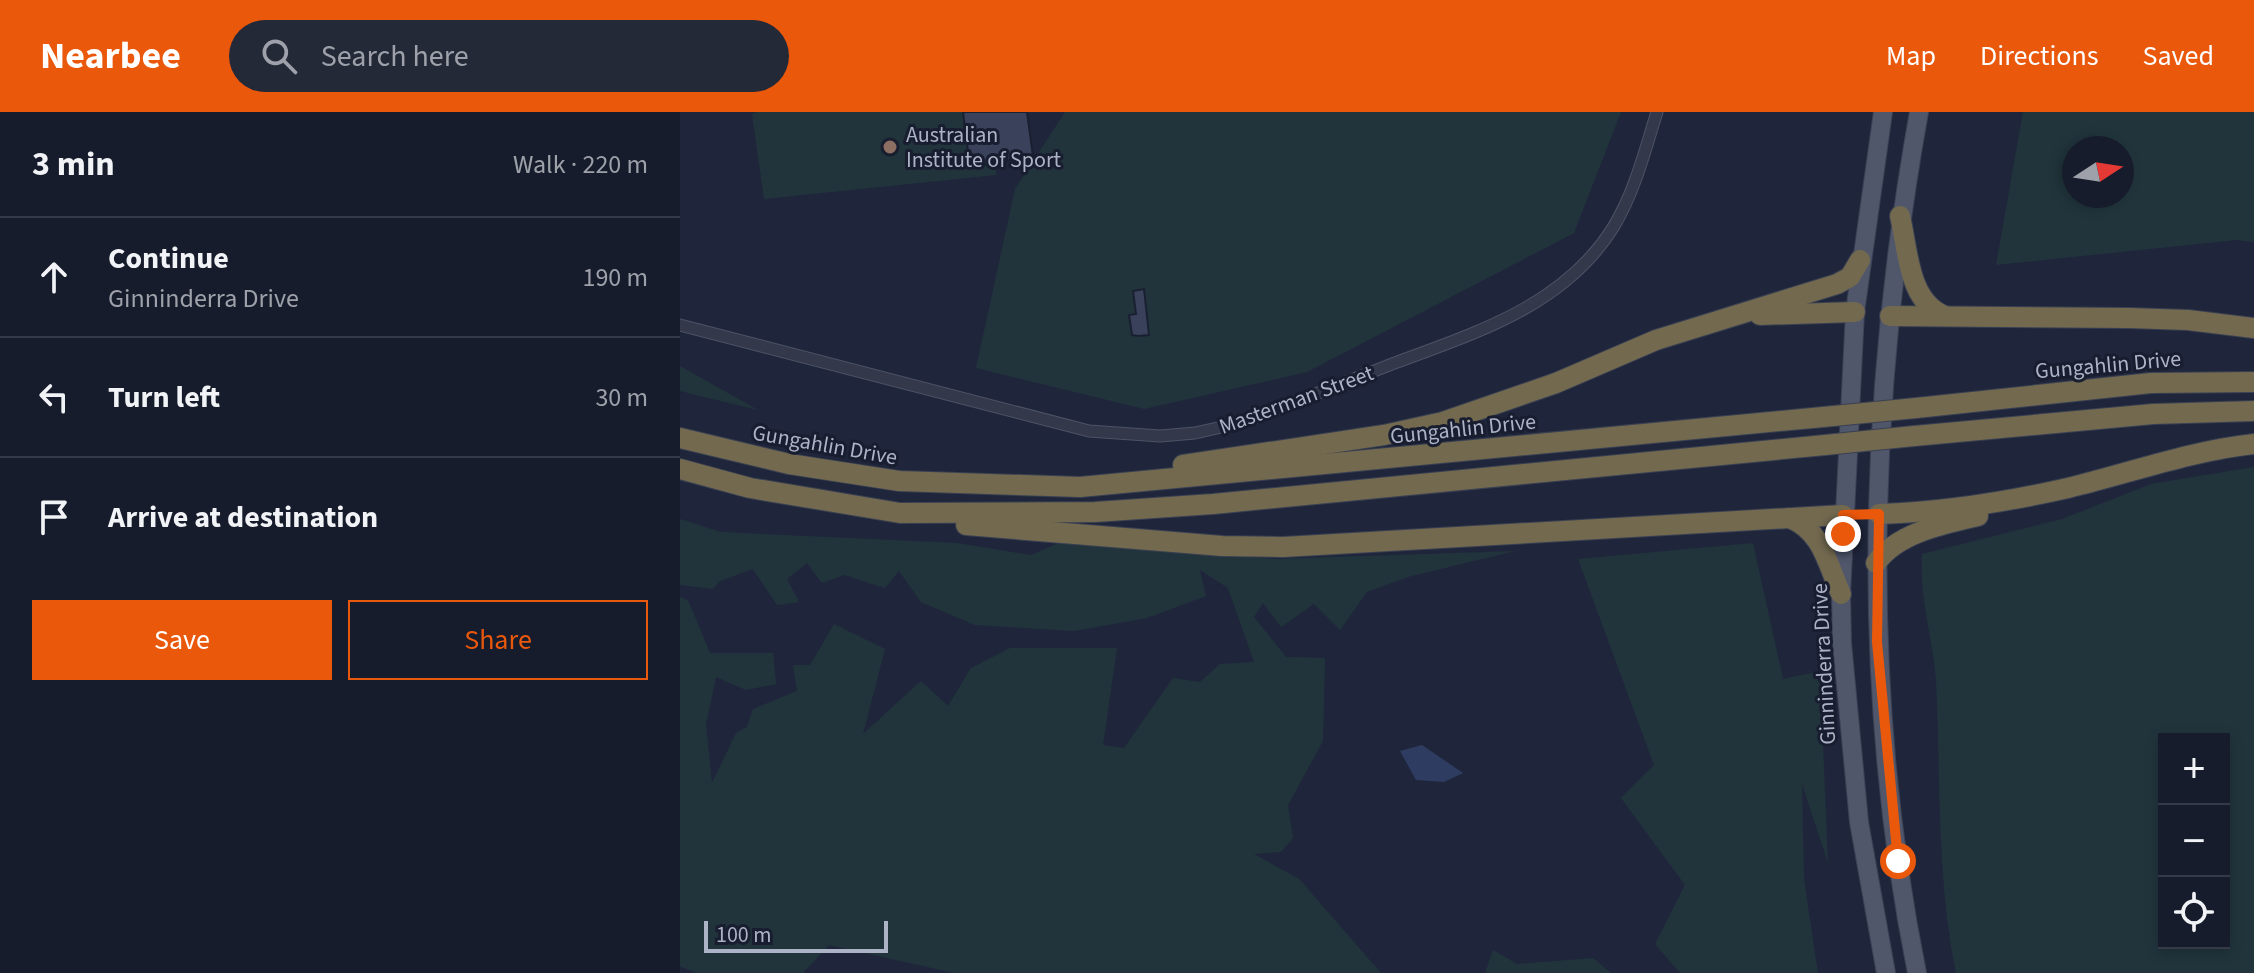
<!DOCTYPE html>
<meta charset="utf-8">
<style>
:root{--surface:#171c2c;--page:#242938;--text:#f1f3f6;--muted:#9ea1a9;--line:#363a48;--accent:#ea580c}
body{margin:0;font-family:"Source Sans 3",sans-serif;background:var(--page);color:var(--text)}
.controls{position:absolute;right:24px;bottom:24px;display:grid;overflow:hidden;border-radius:0px;box-shadow:0 4px 12px #0003}
.controls button{width:72px;height:72px;display:grid;place-items:center;padding:0;border:0;border-bottom:2px solid var(--line);background:var(--surface);color:var(--text);font:40px sans-serif}
.compass{position:absolute;left:1382px;top:24px;width:72px;height:72px;border-radius:50%;background:var(--surface);box-shadow:0 4px 12px #0003;rotate:78deg}
.scale{position:absolute;left:24px;bottom:20px;width:184px;box-sizing:border-box;padding-left:8px;border:4px solid #adb3c7;border-top:0;font-size:22px;line-height:28px;white-space:nowrap;color:#adb3c7;-webkit-text-stroke:6px #181e2f;paint-order:stroke}
.stop{position:absolute;width:24px;height:24px;margin:-18px;border:6px solid #ea580c;border-radius:50%;background:#fff}
.stop.end{background:#ea580c;border-color:#fff;box-shadow:0 2px 8px #0008}
.list{margin:0;padding:0;list-style:none}
h2{display:flex;justify-content:space-between;align-items:center;height:104px;margin:0;padding:0 32px;font-size:34px}
h2 small{font-size:26px;font-weight:400;color:var(--muted)}
.list li{display:grid;grid-template-columns:52px 1fr auto;gap:24px;align-items:center;box-sizing:border-box;height:120px;padding:0 32px;border-top:2px solid var(--line)}
.list b{display:block;font-size:30px;white-space:nowrap}
.list p{margin:0;font-size:26px;white-space:nowrap;color:var(--muted)}
.list em{font-size:26px;font-style:normal;color:var(--muted)}
.actions{display:flex;gap:16px;padding:24px 32px}
.actions a{flex:1;padding:18px 0;border:2px solid var(--accent);border-radius:0px;text-align:center;font-size:28px;color:var(--accent)}
.actions .main{background:var(--accent);color:#fff}
.icon{flex:none;width:44px;height:44px;fill:none;stroke:currentColor;stroke-width:2;stroke-linecap:round;stroke-linejoin:round}
.map{position:relative;flex:none;width:1574px;height:861px;overflow:hidden}
header{display:flex;align-items:center;gap:48px;box-sizing:border-box;height:112px;padding:0 40px;background:var(--accent);color:#fff}
header strong{font-size:38px}
nav{display:flex;gap:44px;margin-inline-start:auto;font-size:28px}
.search{width:560px;height:72px;background:var(--page);display:flex;align-items:center;gap:20px;box-sizing:border-box;padding:0 28px;border-radius:44px;color:var(--muted);font-size:30px}
main{display:flex}
aside{flex:1;background:var(--surface)}
.map>svg:first-child{display:block}
.green{fill:#21343c;fill-rule:evenodd}
.water{fill:#2f3c62}
.building{fill:#3a425b;stroke:#1a2031;stroke-width:2}
.lines{fill:none;stroke-linecap:round;stroke-linejoin:round}
.minor-casing{stroke:#4d5365;stroke-width:13}
.primary-casing{stroke:#3c4254;stroke-width:20}
.motorway-casing{stroke:#3a4052;stroke-width:22}
.minor{stroke:#33394b;stroke-width:11}
.primary{stroke:#50576b;stroke-width:18}
.motorway{stroke:#72694f;stroke-width:20}
.motorway-bridge-casing{stroke:#3a4052;stroke-width:22;stroke-linecap:butt}
.motorway-bridge{stroke:#72694f;stroke-width:20}
.route{stroke:#ea580c;stroke-width:10}
.education-dot{fill:#8d6e63;stroke:#181e2f;stroke-width:3}
.labels{text-anchor:middle;stroke-width:6;stroke-linejoin:round;paint-order:stroke}
.poi-label{font-size:22px;fill:#adb3c7;stroke:#181e2f;text-anchor:start}
.street-label{font-size:22px;fill:#adb3c7;stroke:#181e2f}
</style>
<header>
<strong>Nearbee</strong>
<div class="search"><svg class="icon" aria-label="search" viewBox="0 0 24 24"><circle cx="10" cy="10" r="6"/><path d="M15 15l6 6"/></svg>Search here</div>
<nav><a>Map</a><a>Directions</a><a>Saved</a></nav>
</header>
<main>
<aside>
<h2>3 min<small>Walk · 220 m</small></h2>
<ul class="list">
<li><svg class="icon" aria-label="ahead" viewBox="0 0 24 24"><path d="M12 20V5M6 11l6-6 6 6"/></svg><div><b>Continue</b><p>Ginninderra Drive</p></div><em>190 m</em></li>
<li><svg class="icon" aria-label="left" viewBox="0 0 24 24"><path d="M17 20v-9H6M10 6l-5 5 5 5"/></svg><div><b>Turn left</b></div><em>30 m</em></li>
<li><svg class="icon" aria-label="arrive" viewBox="0 0 24 24"><path d="M6 21V4h12l-3 4 3 4H6"/></svg><div><b>Arrive at destination</b></div></li>
</ul>
<div class="actions"><a class="main">Save</a><a>Share</a></div>
</aside>
<div class="map">
<svg width="1574" height="861" viewBox="0 0 1574 861">
<rect width="100%" height="100%" fill="#1f263b"/>
<g class="green">
<polygon points="77,0 347,0 353,44 315,50 316,63 84,87 72,2"/>
<polygon points="385,0 941,0 894,121 627,260 464,297 296,256 335,77"/>
<path d="M1343,0H1574V130L1556,128L1316,153ZM1394,36H1442V84H1394Z"/>
<polygon points="0,254 78,298 0,279"/>
<path d="M1574,355V861H1276C1256,764 1261,667 1256,569C1253,527 1239,486 1242,442L1382,407L1471,372ZM1484,627H1544V831H1484Z"/>
<polygon points="0,407 41,420 277,431 351,443 381,430 595,447 835,439 728,465 687,480 660,518 634,492 601,515 583,491 574,505 606,545 645,546 643,629 608,693 613,726 601,740 574,742 619,767 701,861 274,861 149,833 123,861 16,861 0,854 0,485 8,488 30,541 93,541 96,572 66,578 36,565 26,613 32,671 56,621 67,615 73,597 117,579 113,553 130,553 154,512 205,537 183,622 241,569 268,594 291,556 330,536 437,536 423,633 444,636 493,566 520,570 540,552 574,550 548,476 520,458 526,484 467,506 394,519 295,513 241,490 219,459 205,476 164,463 142,471 127,451 107,467 119,490 97,493 73,457 40,469 33,477 0,473"/>
<polygon points="1073,431 1103,567 1140,559 1148,751 1122,672 1124,768 1138,861 1000,861 975,832 1005,773 941,686 974,653 898,447"/>
<polygon points="813,838 837,852 913,846 931,861 805,861"/>
</g>
<polygon class="water" points="742,633 783,661 764,670 736,668 720,639"/>
<g class="building">
<polygon points="283,0 347,0 353,44 290,55"/>
<polygon points="464,177 469,223 458,224 452,223 449,203 456,202 453,179"/>
</g>
<g class="lines">
<defs>
<path id="minor" d="M0,213L409,319L480,324L515,321L564,310C614,290 663,271 712,252C795,221 885,194 934,114C955,79 965,38 977,0"/>
<g id="primary">
<polyline points="1203,0 1175,200 1161,482 1162,531 1179,710 1206,861"/>
<path d="M1237,861C1180,578 1188,284 1239,0"/>
</g>
<g id="motorway">
<path d="M1220,104C1228,138 1228,190 1265,204"/>
<polyline points="1080,203 1175,200"/>
<polyline points="1210,204 1449,206 1508,208 1574,216"/>
<polyline points="1236,296 1471,271 1574,270"/>
<polyline points="1234,324 1473,302 1574,299"/>
<polyline points="0,326 109,352 219,369 400,375 1143,305"/>
<polyline points="503,353 704,323 763,310 876,271 976,228 1157,172 1170,165 1180,148"/>
<polyline points="0,357 70,376 220,401 415,400 533,392 1145,333"/>
<path d="M1199,402C1263,400 1326,390 1388,376C1450,361 1510,339 1574,332"/>
<path d="M1110,406C1143,420 1147,451 1161,482"/>
<polyline points="286,413 542,434 603,435 1163,403"/>
<path d="M1196,451C1217,421 1263,412 1298,404"/>
</g>
</defs>
<use href="#minor" class="minor-casing"/>
<use href="#primary" class="primary-casing"/>
<use href="#motorway" class="motorway-casing"/>
<use href="#minor" class="minor"/>
<use href="#primary" class="primary"/>
<use href="#motorway" class="motorway"/>
<defs>
<g id="motorway-bridge">
<polyline points="1143,305 1236,296"/>
<polyline points="1145,333 1234,324"/>
</g>
</defs>
<use href="#motorway-bridge" class="motorway-bridge-casing"/>
<use href="#motorway-bridge" class="motorway-bridge"/>
</g>
<g class="lines">
<polyline class="route" points="1163,422 1163,403 1199,402 1197,530 1218,749"/>
</g>
<circle class="education-dot" cx="210" cy="35" r="8"/>
<g class="labels">
<g class="poi-label">
<text x="226" y="30">Australian<tspan x="226" dy="25">Institute of Sport</tspan></text>
</g>
<g class="street-label">
<text transform="translate(1428 252) rotate(-5)" y="8">Gungahlin Drive</text>
<text transform="translate(616 287) rotate(-20)" y="8">Masterman Street</text>
<text transform="translate(783 316) rotate(-6)" y="8">Gungahlin Drive</text>
<text transform="translate(145 332) rotate(10)" y="8">Gungahlin Drive</text>
<text transform="translate(1143 552) rotate(-93)" y="8">Ginninderra Drive</text>
</g>
</g>
</svg>
<div class="controls">
<button>+</button>
<button>−</button>
<button><svg class="icon" aria-label="locate" viewBox="0 0 24 24"><circle cx="12" cy="12" r="6"/><path d="M12 2v4M12 18v4M2 12h4M18 12h4"/></svg></button>
</div>
<svg class="compass" viewBox="-18 -18 36 36"><path d="M0-13l5 13h-10z" fill="#e53935"/><path d="M0 13l5-13h-10z" fill="#9ea1a9"/></svg>
<div class="scale">100 m</div>
<div class="stop" style="left:1218px;top:749px"></div>
<div class="stop end" style="left:1163px;top:422px"></div>
</div>
</main>
